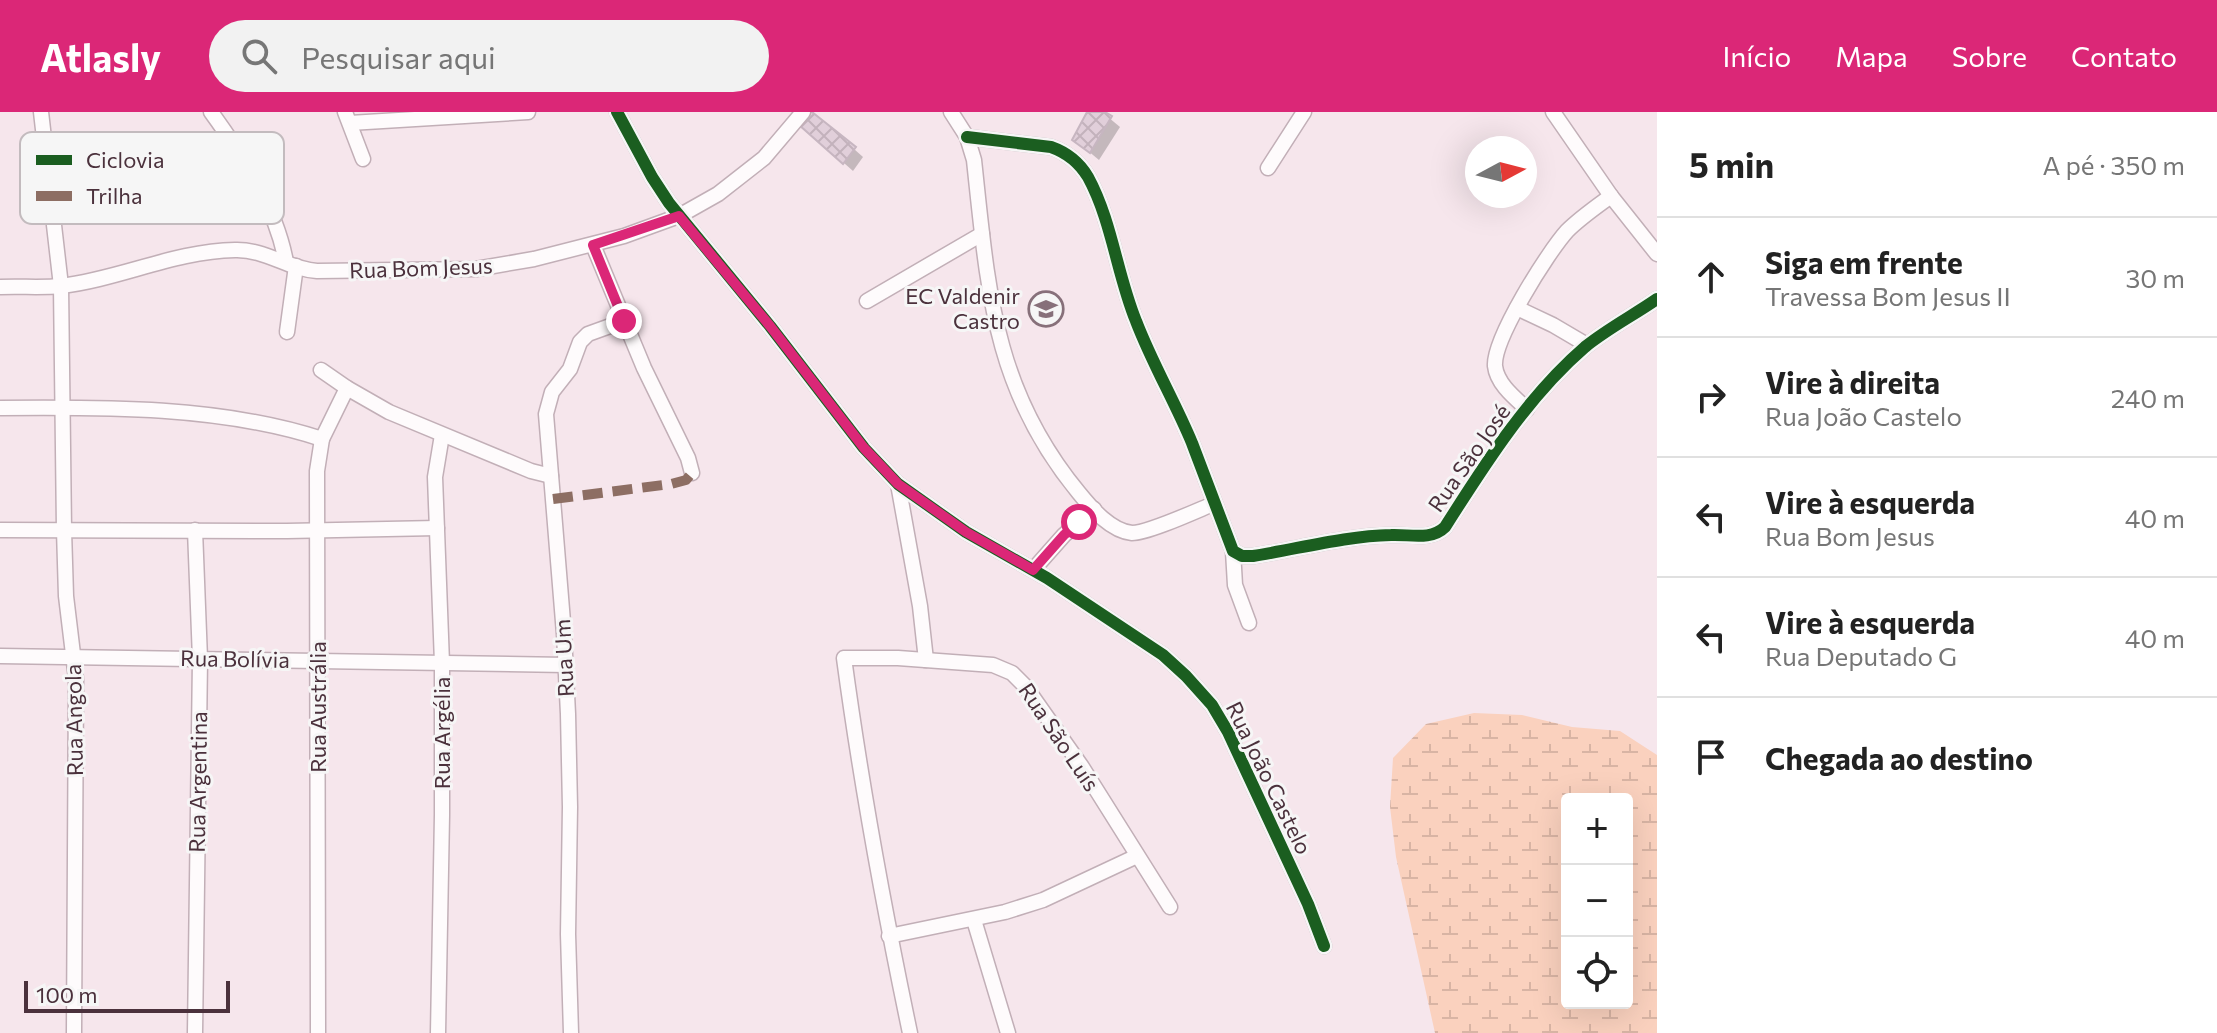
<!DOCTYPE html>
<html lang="pt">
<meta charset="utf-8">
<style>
:root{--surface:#fff;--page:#f2f2f2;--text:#222;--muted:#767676;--line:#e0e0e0;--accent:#db2777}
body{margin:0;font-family:Commissioner,sans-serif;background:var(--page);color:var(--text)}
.controls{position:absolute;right:24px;bottom:24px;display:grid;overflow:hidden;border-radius:8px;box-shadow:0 8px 32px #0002}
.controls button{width:72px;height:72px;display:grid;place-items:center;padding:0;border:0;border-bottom:2px solid var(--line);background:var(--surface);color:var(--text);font:40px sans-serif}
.compass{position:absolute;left:1465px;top:24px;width:72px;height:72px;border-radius:50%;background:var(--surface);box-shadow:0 8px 32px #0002;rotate:83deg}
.scale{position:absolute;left:24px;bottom:20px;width:206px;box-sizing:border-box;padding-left:8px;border:4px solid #4b313c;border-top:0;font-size:22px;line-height:28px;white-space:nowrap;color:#4b313c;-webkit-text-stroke:6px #f6f6f6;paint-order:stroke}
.stop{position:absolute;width:24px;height:24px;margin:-18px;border:6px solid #db2777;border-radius:50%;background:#fff}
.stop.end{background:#db2777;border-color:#fff;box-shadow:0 2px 8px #0008}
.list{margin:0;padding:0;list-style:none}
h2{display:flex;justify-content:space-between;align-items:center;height:104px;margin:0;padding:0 32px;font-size:34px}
h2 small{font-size:26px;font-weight:400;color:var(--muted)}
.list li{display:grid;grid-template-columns:52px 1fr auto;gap:24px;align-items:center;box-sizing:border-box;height:120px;padding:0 32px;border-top:2px solid var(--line)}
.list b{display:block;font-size:30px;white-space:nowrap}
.list p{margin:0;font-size:26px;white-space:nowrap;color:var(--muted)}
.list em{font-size:26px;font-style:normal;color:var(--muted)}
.icon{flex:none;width:44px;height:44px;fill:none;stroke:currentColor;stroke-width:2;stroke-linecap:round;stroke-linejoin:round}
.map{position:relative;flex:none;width:1657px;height:921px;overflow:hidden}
header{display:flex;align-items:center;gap:48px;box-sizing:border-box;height:112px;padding:0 40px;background:var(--accent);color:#fff}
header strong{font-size:38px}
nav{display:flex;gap:44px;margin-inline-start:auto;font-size:28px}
.search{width:560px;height:72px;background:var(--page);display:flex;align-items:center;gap:20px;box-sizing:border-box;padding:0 28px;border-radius:44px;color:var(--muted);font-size:30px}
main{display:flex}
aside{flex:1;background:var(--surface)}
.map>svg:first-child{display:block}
.wetland{fill:url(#wetland-marsh);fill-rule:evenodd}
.shadow{fill:#0003}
.building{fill:url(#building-cross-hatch);stroke:#c7b6c1;stroke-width:2}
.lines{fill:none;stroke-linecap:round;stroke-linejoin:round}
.minor-casing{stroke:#c2afb7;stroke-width:17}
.minor{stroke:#fefbfc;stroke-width:14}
.quiet{stroke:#8d6e63;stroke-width:10;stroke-dasharray:20 10;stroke-linecap:butt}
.cycleway-casing{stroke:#f6f6f6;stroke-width:17}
.cycleway{stroke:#1b5e20;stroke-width:12}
.route{stroke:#db2777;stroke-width:10}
.labels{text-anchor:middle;stroke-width:6;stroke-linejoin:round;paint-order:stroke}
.street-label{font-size:22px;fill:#4b313c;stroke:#f6f6f6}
.poi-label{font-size:22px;fill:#4b313c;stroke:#f6f6f6;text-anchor:end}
.key{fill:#f6f6f6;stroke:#c3bbbe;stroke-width:2}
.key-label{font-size:22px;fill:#4b313c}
</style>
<header>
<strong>Atlasly</strong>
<div class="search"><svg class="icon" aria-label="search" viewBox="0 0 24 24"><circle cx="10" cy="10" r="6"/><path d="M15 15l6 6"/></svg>Pesquisar aqui</div>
<nav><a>Início</a><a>Mapa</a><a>Sobre</a><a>Contato</a></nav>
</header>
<main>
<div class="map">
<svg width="1657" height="921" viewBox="0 0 1657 921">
<defs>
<pattern id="wetland-marsh" width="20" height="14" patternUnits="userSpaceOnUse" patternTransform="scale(2)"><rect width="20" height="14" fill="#fad1be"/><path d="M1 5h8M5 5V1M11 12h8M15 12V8" fill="none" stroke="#d8b4a4"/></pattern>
<pattern id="building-cross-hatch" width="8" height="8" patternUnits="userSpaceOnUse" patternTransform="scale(2)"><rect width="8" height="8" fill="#e1cfda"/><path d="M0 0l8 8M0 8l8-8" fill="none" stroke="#c3b2bc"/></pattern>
</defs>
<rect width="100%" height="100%" fill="#f6e6ec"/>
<path class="wetland" d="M1474,601L1522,603L1572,615L1620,619L1657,643V921H1435L1396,745L1390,695L1393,646L1426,612ZM1567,687H1627V891H1567Z"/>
<g class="shadow">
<polygon points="1089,0 1102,0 1120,15 1099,48 1075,28"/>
<polygon points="809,20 854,37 863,45 853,59"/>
</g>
<g class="building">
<polygon points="806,0 812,0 856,35 843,52 798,12"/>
<polygon points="1087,0 1105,0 1112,4 1090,41 1072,28"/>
</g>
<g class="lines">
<defs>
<g id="minor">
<polyline points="41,0 61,174 64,418 66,484 76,567 74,921"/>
<path d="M211,0C243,44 276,96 286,150"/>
<polyline points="345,0 363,47"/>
<polyline points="617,0 652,65 669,91 770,214 864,336 898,372 966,420 1047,466 1163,543 1186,564 1212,593 1228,620 1308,792 1324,834"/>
<path d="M951,0L967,25L974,48C988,177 993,277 1079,381C1092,397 1111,419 1132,421C1148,421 1196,399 1213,392"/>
<polyline points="1553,0 1611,84 1657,142"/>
<polyline points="350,11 528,0"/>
<path d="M967,25L1051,35C1068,41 1079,50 1088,65C1112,109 1117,163 1136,209C1152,251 1175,290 1192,331C1206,367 1219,403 1233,439L1242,444H1253C1298,437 1345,424 1391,423C1409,422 1431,429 1445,415C1485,352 1528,284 1585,235C1607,217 1634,203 1657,187"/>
<polyline points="1268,56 1304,0"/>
<polyline points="593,133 644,256 688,346 692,361"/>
<path d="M0,175C20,174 41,176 61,174C120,167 175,139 235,138C265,137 288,157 317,159L476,157L534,147L624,124L679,104L718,82L764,46L803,0"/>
<polyline points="867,189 982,122"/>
<polyline points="1517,196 1553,213 1587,233"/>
<polyline points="287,220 296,154"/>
<polyline points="321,258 347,276 389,300 531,359 551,364"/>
<path d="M0,296C104,295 222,294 322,327"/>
<path d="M1527,297C1515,286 1497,272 1495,254C1493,227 1548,140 1567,119C1580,106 1596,95 1611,84"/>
<polyline points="898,372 920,494 926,548"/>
<polyline points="0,418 287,419 437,416"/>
<polyline points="195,418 200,547 195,921"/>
<polyline points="1233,439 1235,473 1249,511"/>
<polyline points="1033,458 1064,423 1094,397"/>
<polyline points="0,544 566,553"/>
<polyline points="974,808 1008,921"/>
<polyline points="889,824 1005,800 1043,788 1137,744"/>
<polyline points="318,921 317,359 322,327 347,276"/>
<polyline points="438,921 442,703 442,551 435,365 442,323"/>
<polyline points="571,921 568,822 570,695 568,602 564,522 546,302 552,280 570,257 580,230 588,222 624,209"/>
<path d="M910,921C884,797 861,672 844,546H898L993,553L1012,561L1025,574L1082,655L1170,795"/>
</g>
</defs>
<use href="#minor" class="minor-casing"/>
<use href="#minor" class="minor"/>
<polyline class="quiet" points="553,387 671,372 686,368 692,361"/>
<defs>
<g id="cycleway">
<polyline points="617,0 652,65 669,91 770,214 864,336 898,372 966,420 1047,466 1163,543 1186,564 1212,593 1228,620 1308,792 1324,834"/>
<path d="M967,25L1051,35C1068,41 1079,50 1088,65C1112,109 1117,163 1136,209C1152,251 1175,290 1192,331C1206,367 1219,403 1233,439L1242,444H1253C1298,437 1345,424 1391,423C1409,422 1431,429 1445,415C1485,352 1528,284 1585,235C1607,217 1634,203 1657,187"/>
</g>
</defs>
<use href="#cycleway" class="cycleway-casing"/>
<use href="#cycleway" class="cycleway"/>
</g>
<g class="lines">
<polyline class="route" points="624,209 593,133 679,104 770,214 864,336 898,372 966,420 1033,458 1064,423 1079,410"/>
</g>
<defs>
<symbol id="school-ring" viewBox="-11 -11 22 22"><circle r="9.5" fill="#f6f6f6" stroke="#87707a" stroke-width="1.5"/><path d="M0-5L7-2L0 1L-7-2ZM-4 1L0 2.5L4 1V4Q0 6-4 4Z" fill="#87707a"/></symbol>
</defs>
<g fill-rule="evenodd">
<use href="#school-ring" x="1026" y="177" width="40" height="40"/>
</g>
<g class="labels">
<g class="street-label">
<text transform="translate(421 156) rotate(-2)" y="8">Rua Bom Jesus</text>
<text transform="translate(1469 346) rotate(-55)" y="8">Rua São José</text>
<text transform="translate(564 546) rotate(-93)" y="8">Rua Um</text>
<text transform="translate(235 547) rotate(1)" y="8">Rua Bolívia</text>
<text transform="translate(318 595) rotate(-90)" y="8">Rua Austrália</text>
<text transform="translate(74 608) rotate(-91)" y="8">Rua Angola</text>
<text transform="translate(442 621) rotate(-90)" y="8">Rua Argélia</text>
<text transform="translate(1059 625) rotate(56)" y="8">Rua São Luís</text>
<text transform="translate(1269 666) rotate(64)" y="8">Rua João Castelo</text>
<text transform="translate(198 670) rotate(-89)" y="8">Rua Argentina</text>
</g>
<g class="poi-label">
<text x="1020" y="192">EC Valdenir<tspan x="1020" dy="25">Castro</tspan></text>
</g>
</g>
<rect x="20" y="20" width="264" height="92" rx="12" class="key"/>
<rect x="36" y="43" width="36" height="10" fill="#1b5e20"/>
<rect x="36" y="79" width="36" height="10" fill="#8d6e63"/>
<g class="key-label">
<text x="86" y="56">Ciclovia</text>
<text x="86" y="92">Trilha</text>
</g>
</svg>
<div class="controls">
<button>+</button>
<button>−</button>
<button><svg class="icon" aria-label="locate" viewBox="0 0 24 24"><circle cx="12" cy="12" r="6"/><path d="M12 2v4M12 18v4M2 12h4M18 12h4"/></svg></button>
</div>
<svg class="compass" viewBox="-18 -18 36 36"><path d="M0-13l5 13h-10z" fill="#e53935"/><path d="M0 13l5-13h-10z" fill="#767676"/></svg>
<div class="scale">100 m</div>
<div class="stop" style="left:1079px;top:410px"></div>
<div class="stop end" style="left:624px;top:209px"></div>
</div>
<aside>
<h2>5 min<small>A pé · 350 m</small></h2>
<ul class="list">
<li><svg class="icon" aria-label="ahead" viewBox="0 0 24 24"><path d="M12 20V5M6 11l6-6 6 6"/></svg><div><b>Siga em frente</b><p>Travessa Bom Jesus II</p></div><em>30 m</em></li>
<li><svg class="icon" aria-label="right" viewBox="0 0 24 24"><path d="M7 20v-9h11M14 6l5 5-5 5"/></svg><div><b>Vire à direita</b><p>Rua João Castelo</p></div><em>240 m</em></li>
<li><svg class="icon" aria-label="left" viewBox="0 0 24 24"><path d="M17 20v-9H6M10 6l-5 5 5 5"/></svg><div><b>Vire à esquerda</b><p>Rua Bom Jesus</p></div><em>40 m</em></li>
<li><svg class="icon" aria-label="left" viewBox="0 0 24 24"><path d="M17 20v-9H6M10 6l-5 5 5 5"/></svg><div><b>Vire à esquerda</b><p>Rua Deputado G</p></div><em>40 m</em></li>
<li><svg class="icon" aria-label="arrive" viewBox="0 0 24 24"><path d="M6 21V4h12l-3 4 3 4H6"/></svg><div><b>Chegada ao destino</b></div></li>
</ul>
</aside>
</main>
